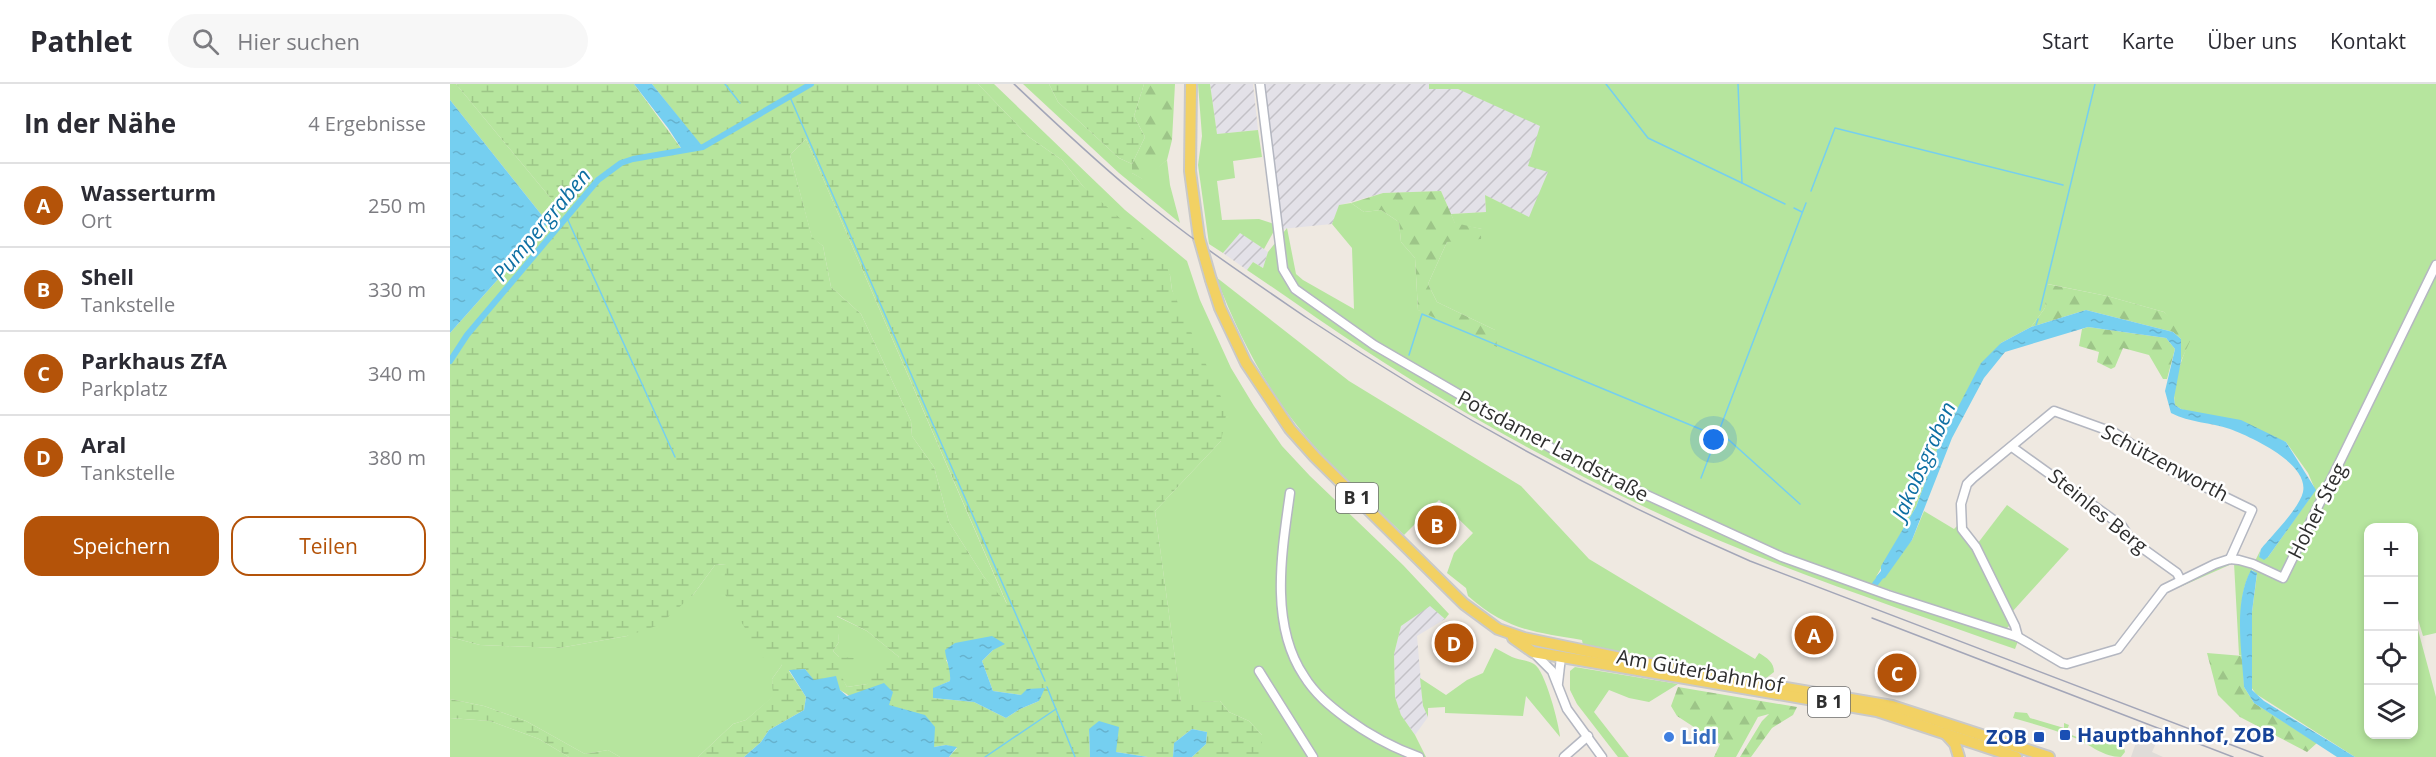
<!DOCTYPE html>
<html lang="de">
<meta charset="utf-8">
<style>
:root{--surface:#fff;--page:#f7f7f7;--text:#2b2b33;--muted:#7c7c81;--line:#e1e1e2;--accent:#b45309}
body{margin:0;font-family:"Open Sans",sans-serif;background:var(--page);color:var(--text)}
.controls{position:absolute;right:18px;bottom:18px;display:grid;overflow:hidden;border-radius:12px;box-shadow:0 3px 9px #0003}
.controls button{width:54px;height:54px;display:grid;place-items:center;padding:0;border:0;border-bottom:2px solid var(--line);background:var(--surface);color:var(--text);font:30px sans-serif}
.you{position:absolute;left:1264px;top:356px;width:21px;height:21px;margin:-15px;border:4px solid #fff;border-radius:50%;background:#1a73e8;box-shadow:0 0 0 9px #1a73e833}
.badge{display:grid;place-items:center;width:39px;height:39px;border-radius:50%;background:var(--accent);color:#fff;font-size:20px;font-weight:700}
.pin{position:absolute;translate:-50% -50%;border:3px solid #fff;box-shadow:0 2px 6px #0006}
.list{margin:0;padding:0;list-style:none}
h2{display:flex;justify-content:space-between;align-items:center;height:78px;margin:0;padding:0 24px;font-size:26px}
h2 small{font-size:20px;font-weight:400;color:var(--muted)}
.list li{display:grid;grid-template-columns:39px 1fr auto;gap:18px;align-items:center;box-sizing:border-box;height:84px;padding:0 24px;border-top:2px solid var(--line)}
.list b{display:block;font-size:22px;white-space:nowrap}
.list p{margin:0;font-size:20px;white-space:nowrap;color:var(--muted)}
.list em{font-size:20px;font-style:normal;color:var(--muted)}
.actions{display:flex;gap:12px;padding:18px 24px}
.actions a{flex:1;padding:14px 0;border:2px solid var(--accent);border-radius:18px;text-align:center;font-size:21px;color:var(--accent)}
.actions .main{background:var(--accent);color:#fff}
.icon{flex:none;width:33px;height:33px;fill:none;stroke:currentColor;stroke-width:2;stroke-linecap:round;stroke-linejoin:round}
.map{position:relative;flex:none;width:1986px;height:673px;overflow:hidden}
header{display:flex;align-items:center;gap:36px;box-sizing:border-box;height:84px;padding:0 30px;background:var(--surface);border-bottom:2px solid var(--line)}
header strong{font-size:28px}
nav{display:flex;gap:33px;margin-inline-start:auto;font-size:21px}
.search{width:420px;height:54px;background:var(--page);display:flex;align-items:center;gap:15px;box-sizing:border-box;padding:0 21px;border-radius:33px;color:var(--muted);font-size:22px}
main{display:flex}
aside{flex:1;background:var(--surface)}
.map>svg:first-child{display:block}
.industrial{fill:url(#industrial-furrows)}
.grass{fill:#b6e59e}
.forest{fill:url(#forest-firs)}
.wetland{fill:url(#wetland-marsh);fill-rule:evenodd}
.plaza{fill:#dfdcd8}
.water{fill:url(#water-ripples)}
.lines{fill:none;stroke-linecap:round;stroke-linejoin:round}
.stream{stroke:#75cff0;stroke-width:1.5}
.canal{stroke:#75cff0;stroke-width:6}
.minor-casing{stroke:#b4b7c1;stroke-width:11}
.major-casing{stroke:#c9c9c9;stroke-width:14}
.minor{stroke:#fff;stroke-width:8}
.major{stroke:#f2d163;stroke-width:10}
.rail{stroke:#a3a6b8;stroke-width:1.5}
.major-bridge-casing{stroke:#c9c9c9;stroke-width:14;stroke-linecap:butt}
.major-bridge{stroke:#f2d163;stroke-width:10}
.transit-dot{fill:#1a4fb4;stroke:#fff;stroke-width:2}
.shop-dot{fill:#3f7fe0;stroke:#fff;stroke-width:2}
.labels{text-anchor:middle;stroke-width:5;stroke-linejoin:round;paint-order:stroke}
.shield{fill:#fff;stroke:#6d6d6d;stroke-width:1.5}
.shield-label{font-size:18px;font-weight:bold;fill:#2e2e2e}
.street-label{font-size:20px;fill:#2e2e2e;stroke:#fff}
.transit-label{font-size:20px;font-weight:bold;fill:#164399;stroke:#fff;text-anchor:start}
.shop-label{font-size:20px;font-weight:bold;fill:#366cbe;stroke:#fff;text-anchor:start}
.water-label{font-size:21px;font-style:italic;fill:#0d6fa3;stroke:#fff}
</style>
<header>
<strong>Pathlet</strong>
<div class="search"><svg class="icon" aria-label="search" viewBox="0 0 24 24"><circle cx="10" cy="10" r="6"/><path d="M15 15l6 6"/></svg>Hier suchen</div>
<nav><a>Start</a><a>Karte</a><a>Über uns</a><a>Kontakt</a></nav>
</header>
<main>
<aside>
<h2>In der Nähe<small>4 Ergebnisse</small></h2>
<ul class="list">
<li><span class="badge">A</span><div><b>Wasserturm</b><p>Ort</p></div><em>250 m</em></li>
<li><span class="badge">B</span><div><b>Shell</b><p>Tankstelle</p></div><em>330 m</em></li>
<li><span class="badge">C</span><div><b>Parkhaus ZfA</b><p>Parkplatz</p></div><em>340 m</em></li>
<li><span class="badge">D</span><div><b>Aral</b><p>Tankstelle</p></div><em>380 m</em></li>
</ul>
<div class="actions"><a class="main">Speichern</a><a>Teilen</a></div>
</aside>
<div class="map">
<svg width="1986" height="673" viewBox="0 0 1986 673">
<defs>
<pattern id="industrial-furrows" width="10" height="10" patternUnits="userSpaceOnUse" patternTransform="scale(1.5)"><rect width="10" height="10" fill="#e3e1e8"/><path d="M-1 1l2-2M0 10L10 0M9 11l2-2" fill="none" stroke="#c3c1c7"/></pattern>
<pattern id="forest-firs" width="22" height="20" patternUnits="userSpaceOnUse" patternTransform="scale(1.5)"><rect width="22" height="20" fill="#b6e59e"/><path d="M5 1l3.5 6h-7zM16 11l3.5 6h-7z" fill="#9dc588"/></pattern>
<pattern id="wetland-marsh" width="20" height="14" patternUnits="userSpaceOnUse" patternTransform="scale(1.5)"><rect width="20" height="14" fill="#b6e59e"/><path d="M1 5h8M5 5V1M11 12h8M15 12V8" fill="none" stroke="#9dc588"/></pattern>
<pattern id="water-ripples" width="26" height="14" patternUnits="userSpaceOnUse" patternTransform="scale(1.5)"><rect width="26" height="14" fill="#75cff0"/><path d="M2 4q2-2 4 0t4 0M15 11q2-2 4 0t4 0" fill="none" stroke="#66b2ce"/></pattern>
</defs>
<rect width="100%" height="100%" fill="#efe9e1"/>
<g class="industrial">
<polygon points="760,0 803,0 808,46 767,50"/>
<polygon points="813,0 979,0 979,5 1008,5 1090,41 1099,88 1079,134 1035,111 1036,128 1001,130 991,107 933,109 890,121 882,140 831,145"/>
<polygon points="790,148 818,168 813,184 803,178 797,186 773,169"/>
<polygon points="980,521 995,535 967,552 973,622 978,633 965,651 951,631 945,613 944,570 951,542"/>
</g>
<g class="grass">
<polygon points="0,0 6,0 117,134 17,251 0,277 0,249 98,139 0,16"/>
<polygon points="528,0 544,0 675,126 737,177 750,216 781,284 804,322 832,362 860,392 953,481 999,530 995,535 980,522 951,542 944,570 945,613 951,631 965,651 976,673 812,673 812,651 799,637 779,628 770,617 731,619 705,427 771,357 722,206 720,191 632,101 612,76 579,53"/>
<polygon points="573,0 599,0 608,18 669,74 682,80 682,89 693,95 717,76 720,101 730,139 669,89"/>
<polygon points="748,0 760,0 767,50 808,46 812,73 783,77 785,94 767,97 772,136 809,135 824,140 824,147 814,165 790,149 773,169 759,160 748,81 752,52"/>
<path d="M979,0H1986V549L1973,552L1964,522V444H1918V650H1964V531L1986,613V673H1905L1806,610L1801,603L1802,528L1807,490L1802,486C1787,508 1791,546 1793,572L1789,571L1784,479L1714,510L1776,479L1805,477L1811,465L1809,473H1818L1859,415L1864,403L1858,389L1836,358L1731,325L1725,321C1721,300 1732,276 1739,257L1714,228L1657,212L1598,200L1595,224L1581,243L1551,259L1490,358L1466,423L1426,493L1462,456L1474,427L1504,445L1508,441L1525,465L1561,540L1555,546L1431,503L1428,510L1568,557L1565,565C1443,522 1319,482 1201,426C1102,379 1004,325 913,265C874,240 836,212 797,186L803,178L813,184L818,168L837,144L846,190L853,196L904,225L902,164L882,140L889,121L901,119L914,128L931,126L949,138L951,158L965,174L968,226L1045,246L987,218L978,200L997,158L1032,145L1005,140L1001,130L1036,128L1035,111L1079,133L1098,88L1078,82L1090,42L1008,5H979Z"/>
<polygon points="356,55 558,523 534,493 499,438 484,383 462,352 461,337 411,230 381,203 373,162 362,154 340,71"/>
<path d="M766,193L899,297L1071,402L1139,475L1305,575L1309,569C1317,574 1324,578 1324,588L1315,595L1133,561L1132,556C1083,548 1057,546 1018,512L1016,504L997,489L1004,469L1023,449L989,416L954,451C917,415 876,379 845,339C810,294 786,245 766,193Z"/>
<polygon points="1557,421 1619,465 1562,528 1528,459"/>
<polygon points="276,480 332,581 322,595 324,612 296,636 283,640 248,673 170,673 158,666 135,670 76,637 34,622 0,615 0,553 30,561 109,564 177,552 243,511 265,481"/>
<polygon points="386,532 417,547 449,573 417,600 397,603 390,591 389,573 383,567 389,558"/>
<path d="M1045,564C1051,567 1056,570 1062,573C1069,576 1077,576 1084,580C1095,586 1109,640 1110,653L1076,612L1073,632L995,629V623L978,624V633L973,622L970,594L996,611L1017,596L1033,589Z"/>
<polygon points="1125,583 1228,600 1199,618 1179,614 1159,606 1144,628 1179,673 1168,673 1127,620 1120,606 1120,587"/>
<path d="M1565,628L1577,629L1580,634L1614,644V639L1619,641L1617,646L1619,650L1632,655L1634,650L1653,657V653L1667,661L1673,659L1675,668L1671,673C1653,673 1641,661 1625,654C1605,646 1584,640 1563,634Z"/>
<polygon points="0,634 40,637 89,655 119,673 0,673"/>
</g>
<g class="forest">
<polygon points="694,0 725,0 722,56 717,76 694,96 682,89 682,80 695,53 684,32"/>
<polygon points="991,107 1005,139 1032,145 1031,155 997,158 978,200 987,218 1045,246 1047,263 968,226 965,174 951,158 949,138 931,126 914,128 901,119 933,109"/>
<polygon points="1597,200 1657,212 1714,228 1730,242 1740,257 1731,277 1731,255 1723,248 1636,226 1581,243 1595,224"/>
<polygon points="1638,243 1716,254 1725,265 1717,295 1713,295 1699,271 1673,264 1665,283 1661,285 1647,278 1649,268 1629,262 1632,245"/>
<polygon points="1757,569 1793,572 1794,603 1804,619 1867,659 1857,668 1790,633 1768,611"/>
<polygon points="1228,603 1347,623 1343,631 1322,644 1301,673 1290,673 1312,637 1319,630 1308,633 1286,673 1264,673 1270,660 1227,632 1221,622"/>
</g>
<g class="wetland">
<path d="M6,0H184L233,67L252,63L202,0H528L579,53L612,76L632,101L712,171L720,191L722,206L777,326L771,357L705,427L731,618L770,617L779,628L799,637L812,651V673H742L756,660L757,648L742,645L724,659L723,673H698L666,668L639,645L640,673H499L507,664L496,661L484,663L390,606L364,597L355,585L339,587L356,613L354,626L319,646L311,658L294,673H248L283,640L296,636L323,612L322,595L332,581L312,573L273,507L276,480L265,481L243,511L209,541L177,552L109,564L30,561L0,553V277L17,251L117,134ZM356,55L557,520L534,493L499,438L484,383L462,352L461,337L411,230L381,203L373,162L362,153L340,71ZM387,532L417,547L449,573L423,581L417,600L397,603L391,591L405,574L389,573L383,567L389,558ZM543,566L532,577L543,607L571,611L589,617L570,625L556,634L524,618L483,614L484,604L500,597L501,586L496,576Z"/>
<polygon points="599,0 694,0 684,32 695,53 682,80 669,74 608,18"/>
<polygon points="0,615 34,622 76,637 135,670 158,666 170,673 119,673 89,655 40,637 0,634"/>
</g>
<polygon class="plaza" points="1689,650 1708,655 1702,668 1713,673 1681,673"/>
<g class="water">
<polygon points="184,0 202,0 253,63 233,67 218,44"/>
<polygon points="0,16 98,139 0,249"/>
<path d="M1636,226L1723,248L1731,255V277L1724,314L1725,321L1731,325L1791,336L1836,358L1866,406L1818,473L1814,476L1809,473L1811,465C1822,451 1849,425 1853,408C1859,379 1801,353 1780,345C1760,338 1740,339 1721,329L1715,307L1725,265L1716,254L1638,243L1555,268L1534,294L1502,354L1462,456L1435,494L1427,496L1426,493L1431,487V482L1466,423L1490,358L1531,279L1551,259L1581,243Z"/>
<path d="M1801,486L1807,489L1802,528V606L1814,617L1905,673H1887L1804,619L1794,603C1792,567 1783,519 1801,486Z"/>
<path d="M542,552L555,560L543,566L532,577L543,607L571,611L577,605L595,604L589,617L570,625L556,634L524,618L483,614V604L500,597C501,585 496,577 495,566L505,559Z"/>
<polygon points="355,585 364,596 386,592 390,606 397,612 434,599 443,608 439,621 475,631 485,643 484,663 496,661 507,663 499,673 294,673 311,658 319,646 354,626 356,613 339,586"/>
<polygon points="649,637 669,643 666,668 698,673 640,673 639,645"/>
<polygon points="742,645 757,648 756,660 742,673 723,673 724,659"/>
</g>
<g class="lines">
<g class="stream">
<polyline points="275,0 290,19"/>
<polyline points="1156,0 1198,54 1292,99"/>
<polyline points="1288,0 1292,99 1335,120"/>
<polyline points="340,13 595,597"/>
<polyline points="1361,107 1385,44 1613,101"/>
<polyline points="1344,124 1352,128"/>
<polyline points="117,134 225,373"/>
<polyline points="1590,226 1645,0"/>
<polyline points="1586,241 1588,235"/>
<polyline points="959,271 972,230 1267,352"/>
<polyline points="1270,348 1350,420"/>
<polyline points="1251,394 1356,119"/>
<polyline points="597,603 625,673"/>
<polyline points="535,673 606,625"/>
</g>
<g class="canal">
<polyline points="0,277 17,251 148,96 171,79 183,75 253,63 361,0"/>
<polyline points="1425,500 1432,491"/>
</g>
<defs>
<g id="minor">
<polyline points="810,0 833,185 845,205 924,261 1129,380 1332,473 1438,511 1568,553 1612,579 1617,580 1668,565 1714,505 1765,480 1780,475 1789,476 1803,480 1833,494 1986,181"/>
<polyline points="1562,363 1672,442 1681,456 1727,489 1730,495"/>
<path d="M840,409C832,467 819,540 854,592C865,610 880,622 896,634C918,650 943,664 969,673"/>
<polyline points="1568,553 1565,542 1526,463 1512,445 1511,420 1517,400 1523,394 1604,327 1665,349 1720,386 1802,426 1780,475"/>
<polyline points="1083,568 1102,587 1117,625 1152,673"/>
<polyline points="809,587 863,673"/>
<polyline points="1108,599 1111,573"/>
<polyline points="1114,673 1138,652"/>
</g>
<g id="major">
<polyline points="741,0 740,87 749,154"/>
<polyline points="761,196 770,224 796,279 840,345 865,373 1014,520 1048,545 1074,554 1214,583 1442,622 1599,673"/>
<polyline points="1063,554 1083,568 1427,627 1566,673"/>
<polyline points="1495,649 1505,660 1509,673"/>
</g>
</defs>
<use href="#minor" class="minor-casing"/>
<use href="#major" class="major-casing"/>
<use href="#minor" class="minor"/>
<use href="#major" class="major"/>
<g class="rail">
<path d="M564,0C602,36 641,73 681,106C737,153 797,193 857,234C1000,329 1143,409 1300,477L1813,673"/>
<polyline points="1422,534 1783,673"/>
</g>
<defs>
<polyline id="major-bridge" points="749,154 761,196"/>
</defs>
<use href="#major-bridge" class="major-bridge-casing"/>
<use href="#major-bridge" class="major-bridge"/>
</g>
<g class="transit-dot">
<rect x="1609" y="645" width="12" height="12" rx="3"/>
<rect x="1583" y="647" width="12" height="12" rx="3"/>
</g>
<circle class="shop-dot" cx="1219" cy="653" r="6"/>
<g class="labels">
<g class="shield">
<rect x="886" y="399" width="42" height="30" rx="4.5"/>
<rect x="1358" y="603" width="42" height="30" rx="4.5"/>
</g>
<g class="shield-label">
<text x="907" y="420">B 1</text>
<text x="1379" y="624">B 1</text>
</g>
<g class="street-label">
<text transform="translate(1103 362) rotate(28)" y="7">Potsdamer Landstraße</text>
<text transform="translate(1715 379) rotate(28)" y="7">Schützenworth</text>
<text transform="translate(1648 427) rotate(39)" y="7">Steinles Berg</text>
<text transform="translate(1867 427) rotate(-63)" y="7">Hoher Steg</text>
<text transform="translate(1250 587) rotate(10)" y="7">Am Güterbahnhof</text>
</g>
<g class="transit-label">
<text x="1627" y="658">Hauptbahnhof, ZOB</text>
<text x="1577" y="660" text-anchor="end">ZOB</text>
</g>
<g class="shop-label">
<text x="1231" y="660">Lidl</text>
</g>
<g class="water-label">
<text transform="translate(92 141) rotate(-50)" y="7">Pumpergraben</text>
<text transform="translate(1474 377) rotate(-66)" y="7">Jakobsgraben</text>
</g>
</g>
</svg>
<div class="controls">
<button>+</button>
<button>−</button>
<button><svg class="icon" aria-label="locate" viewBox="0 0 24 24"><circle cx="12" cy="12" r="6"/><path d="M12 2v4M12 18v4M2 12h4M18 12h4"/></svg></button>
<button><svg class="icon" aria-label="layers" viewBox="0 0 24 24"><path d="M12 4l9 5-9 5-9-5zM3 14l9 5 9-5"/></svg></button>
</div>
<div class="you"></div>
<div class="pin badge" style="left:1364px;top:551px">A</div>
<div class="pin badge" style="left:987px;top:441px">B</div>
<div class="pin badge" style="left:1447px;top:589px">C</div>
<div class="pin badge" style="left:1004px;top:559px">D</div>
</div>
</main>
